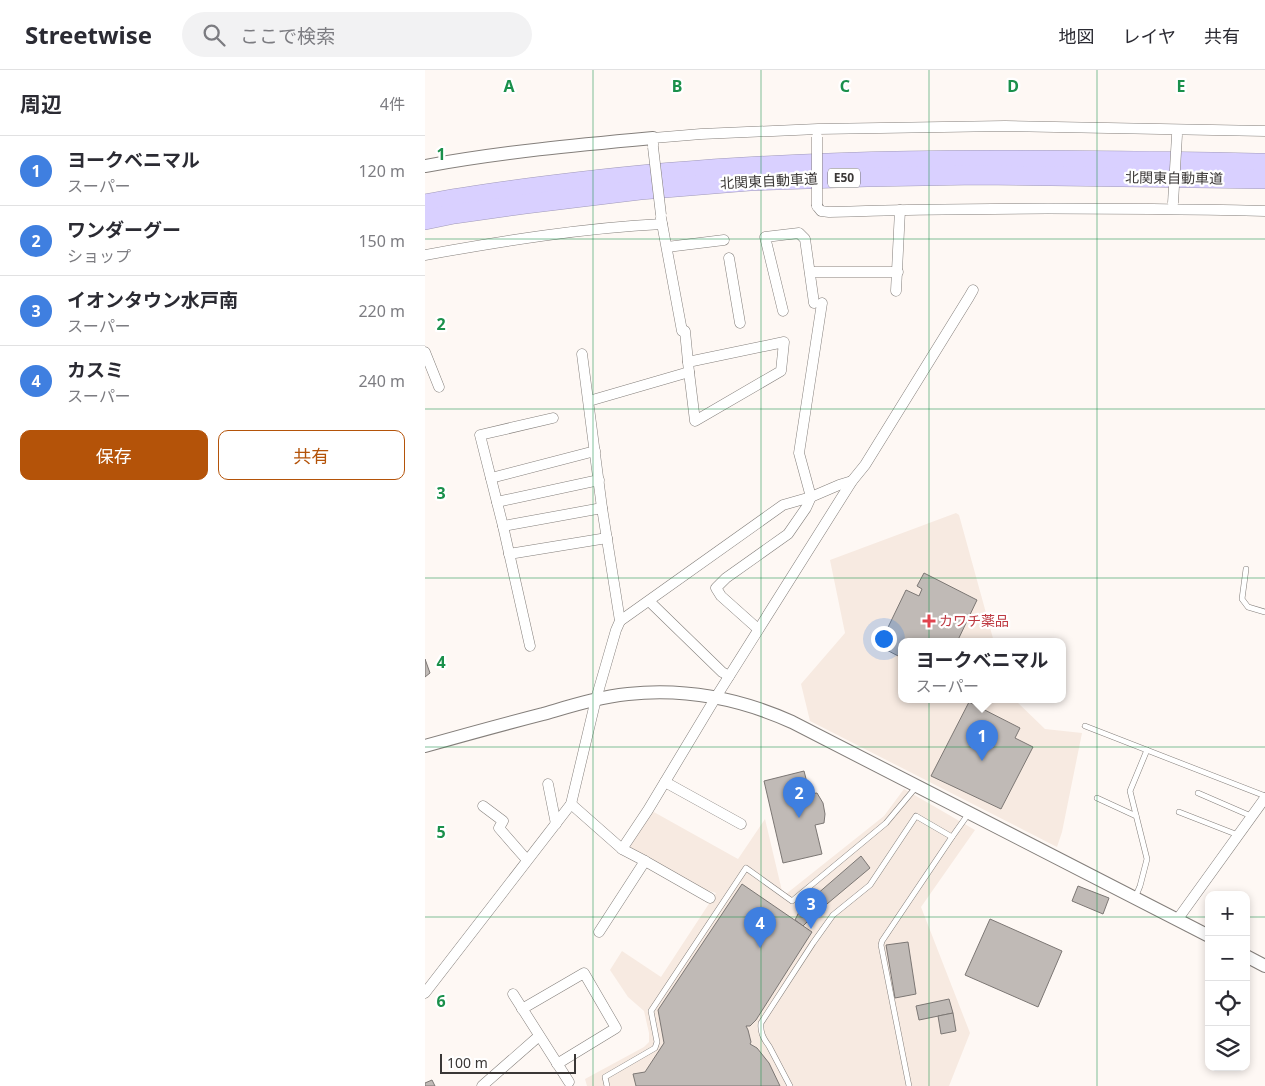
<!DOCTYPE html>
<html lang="ja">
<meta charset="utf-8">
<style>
:root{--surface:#fff;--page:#f2f2f3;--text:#2b2b33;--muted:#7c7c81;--line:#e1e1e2;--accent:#b45309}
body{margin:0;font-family:"Noto Sans","Noto Sans JP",sans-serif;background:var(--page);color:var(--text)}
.controls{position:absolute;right:15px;bottom:15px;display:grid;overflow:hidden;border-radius:10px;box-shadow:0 2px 8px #0003}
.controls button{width:45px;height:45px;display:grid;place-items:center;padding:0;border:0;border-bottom:1px solid var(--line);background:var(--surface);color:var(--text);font:25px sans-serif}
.scale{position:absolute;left:15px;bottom:12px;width:136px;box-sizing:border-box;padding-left:5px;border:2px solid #3a3736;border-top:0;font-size:14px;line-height:18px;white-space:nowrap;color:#3a3736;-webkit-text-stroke:4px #fff;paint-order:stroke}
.you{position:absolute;left:458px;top:568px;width:18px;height:18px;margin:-12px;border:4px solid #fff;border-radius:50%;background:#1a73e8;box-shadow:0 0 0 8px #1a73e833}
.badge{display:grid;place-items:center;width:32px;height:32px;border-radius:50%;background:var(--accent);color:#fff;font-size:16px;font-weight:700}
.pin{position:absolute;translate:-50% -41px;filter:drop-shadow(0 1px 2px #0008)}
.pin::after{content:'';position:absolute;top:26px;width:18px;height:15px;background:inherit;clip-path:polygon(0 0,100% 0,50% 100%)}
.popup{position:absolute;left:473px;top:568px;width:168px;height:65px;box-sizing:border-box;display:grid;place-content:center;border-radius:10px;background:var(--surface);filter:drop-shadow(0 1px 4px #0005);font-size:16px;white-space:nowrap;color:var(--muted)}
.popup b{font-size:19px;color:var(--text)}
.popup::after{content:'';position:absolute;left:50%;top:100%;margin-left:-10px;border:10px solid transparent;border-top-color:var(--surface)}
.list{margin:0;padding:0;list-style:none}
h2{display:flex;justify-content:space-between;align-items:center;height:65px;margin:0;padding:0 20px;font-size:21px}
h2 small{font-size:16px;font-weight:400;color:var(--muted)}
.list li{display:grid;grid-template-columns:32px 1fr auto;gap:15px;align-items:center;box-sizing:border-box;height:70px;padding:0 20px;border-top:1px solid var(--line)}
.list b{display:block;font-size:19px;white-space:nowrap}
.list p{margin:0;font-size:16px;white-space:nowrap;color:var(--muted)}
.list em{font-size:16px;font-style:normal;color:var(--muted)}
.actions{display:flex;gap:10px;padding:15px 20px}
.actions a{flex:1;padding:11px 0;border:1px solid var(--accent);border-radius:10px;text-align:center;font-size:18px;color:var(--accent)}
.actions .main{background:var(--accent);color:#fff}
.icon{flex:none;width:28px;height:28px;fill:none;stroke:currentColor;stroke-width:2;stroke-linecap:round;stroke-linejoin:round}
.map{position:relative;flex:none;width:840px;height:1016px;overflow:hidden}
header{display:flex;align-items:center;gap:30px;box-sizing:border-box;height:70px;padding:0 25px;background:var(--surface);border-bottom:1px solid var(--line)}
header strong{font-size:24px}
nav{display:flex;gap:28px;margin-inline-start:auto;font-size:18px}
.search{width:350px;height:45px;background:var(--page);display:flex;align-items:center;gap:12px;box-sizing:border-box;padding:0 18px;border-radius:28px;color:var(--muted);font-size:19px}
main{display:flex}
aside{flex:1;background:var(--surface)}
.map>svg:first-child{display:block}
.built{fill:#f7eae1}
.building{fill:#c0bab6;stroke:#7c7774}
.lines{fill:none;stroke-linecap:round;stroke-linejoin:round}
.service-casing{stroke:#847f7b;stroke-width:6}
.minor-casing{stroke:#847f7b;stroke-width:11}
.tertiary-casing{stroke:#847f7b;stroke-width:14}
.motorway-casing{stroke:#a19ab9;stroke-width:20}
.service{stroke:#fff;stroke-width:5}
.minor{stroke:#fff;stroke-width:10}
.tertiary{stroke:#fff;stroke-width:12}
.motorway{stroke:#d9d0ff;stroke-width:19}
.minor-bridge-casing{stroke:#847f7b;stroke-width:11;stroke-linecap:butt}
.minor-bridge{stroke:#fff;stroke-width:10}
.grid{fill:none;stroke:#1a904b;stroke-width:1;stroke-opacity:0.55}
.health-dot{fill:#e0444e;stroke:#fff;stroke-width:2}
.labels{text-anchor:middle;stroke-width:4.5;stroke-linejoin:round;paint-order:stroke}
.shield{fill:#fff;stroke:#757372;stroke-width:1}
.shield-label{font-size:12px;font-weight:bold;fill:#3a3736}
.street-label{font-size:14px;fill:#3a3736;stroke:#fff}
.health-label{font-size:14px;fill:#be3a42;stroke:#fff;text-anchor:start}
.grid-label{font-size:16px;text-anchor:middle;font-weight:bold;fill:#1a904b;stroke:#fff;stroke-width:4.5;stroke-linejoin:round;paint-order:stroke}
</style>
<header>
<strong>Streetwise</strong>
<div class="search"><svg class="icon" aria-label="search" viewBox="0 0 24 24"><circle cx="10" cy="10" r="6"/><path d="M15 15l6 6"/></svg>ここで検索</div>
<nav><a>地図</a><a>レイヤ</a><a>共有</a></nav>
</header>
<main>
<aside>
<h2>周辺<small>4件</small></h2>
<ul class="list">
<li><span class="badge" style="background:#3f7fe0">1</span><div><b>ヨークベニマル</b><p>スーパー</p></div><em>120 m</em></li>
<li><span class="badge" style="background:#3f7fe0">2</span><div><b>ワンダーグー</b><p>ショップ</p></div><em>150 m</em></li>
<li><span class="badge" style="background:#3f7fe0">3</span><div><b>イオンタウン水戸南</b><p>スーパー</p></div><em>220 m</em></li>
<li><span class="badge" style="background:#3f7fe0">4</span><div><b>カスミ</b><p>スーパー</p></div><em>240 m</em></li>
</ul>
<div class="actions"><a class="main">保存</a><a>共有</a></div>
</aside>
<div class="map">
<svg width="840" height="1016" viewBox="0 0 840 1016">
<rect width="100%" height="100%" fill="#fef8f4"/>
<g class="built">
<polygon points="531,443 534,445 569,572 477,572 477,630 590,630 620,659 657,663 637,762 632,777 385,651 376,614 420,563 405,490"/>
<polygon points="479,719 550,760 496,837 545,963 524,1016 162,1016 160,1009 219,977 224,972 224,963 219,941 203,927 185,900 197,881 236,907 291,823 272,817 204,778 227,741 313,789 340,749 357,821 361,824 459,746"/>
</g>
<g class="building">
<polygon points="499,503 552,530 532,572 477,572 477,588 454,576 481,520 494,526 497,519 492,516"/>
<polygon points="0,589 5,603 0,607"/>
<polygon points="544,632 595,658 590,668 608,677 576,739 506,706"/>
<polygon points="379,701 385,724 392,723 398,733 400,744 399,753 390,755 397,784 358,793 339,711"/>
<polygon points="436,786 445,798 390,844 378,856 370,850 376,838"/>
<polygon points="317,814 387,862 331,950 325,956 321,956 323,960 326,972 325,974 332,978 344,993 355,1016 211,1016 208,1004 220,1002 239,973 233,940"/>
<polygon points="653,816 684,828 678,844 647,831"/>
<polygon points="565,849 637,881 613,937 540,905"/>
<polygon points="483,872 491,924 470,928 461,875"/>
<polygon points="524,929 528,943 494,950 491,936"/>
<polygon points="528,943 531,961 516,964 513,946"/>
<polygon points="7,1010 10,1016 0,1016 0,1013"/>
</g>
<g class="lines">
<defs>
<g id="service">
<polyline points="821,499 817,529 823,537 840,542"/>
<polyline points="660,656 840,726"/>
<polyline points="773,723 826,746"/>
<polyline points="672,728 711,746"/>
<polyline points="754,742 813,765"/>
<polyline points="710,828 715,816 722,789 705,721 722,680"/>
<polyline points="182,1016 180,1007 230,978 232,972 226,941 321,798 367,831 461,753 492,716"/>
<path d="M365,1016L344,976C338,968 335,962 336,953L388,873L408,845L445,815L491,746L527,767"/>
<polyline points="484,1016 456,875 457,871 527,767 544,743"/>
</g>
<g id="minor">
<polyline points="228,75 228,68 276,64 393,59 580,56 840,61"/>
<path d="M392,136L396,141L404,142C549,137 695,138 840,141"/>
<polyline points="236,148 257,261"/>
<polyline points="242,177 299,170"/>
<path d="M0,185C78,171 157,158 237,154"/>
<polyline points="304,188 315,253"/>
<polyline points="385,202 473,202"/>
<polyline points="471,221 475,140"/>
<polyline points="358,241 340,167 374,163 380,169 389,233"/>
<polyline points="0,282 14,317"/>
<polyline points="157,284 177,438 195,551"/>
<polyline points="263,292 359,272 356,301 270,351 264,302"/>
<polyline points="164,331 264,302 260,261"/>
<polyline points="66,408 170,381"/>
<polyline points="72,432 174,410"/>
<polyline points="78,456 177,438"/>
<polyline points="84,484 182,468"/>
<polyline points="224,531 297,602 304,606"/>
<polyline points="333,559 296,526 291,518 301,508 363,464 381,438 386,427 374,383 397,233"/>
<polyline points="105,576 78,456 55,365 128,348"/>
<polyline points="240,712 316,754"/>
<polyline points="123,714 131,754"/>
<polyline points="146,734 197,779 223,740 291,627 427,411 440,395 544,227 548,220"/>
<polyline points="58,736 78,751 74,758 102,790"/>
<polyline points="197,779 220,791 285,828"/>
<polyline points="752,850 840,728"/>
<polyline points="174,862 220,791"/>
<polyline points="0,923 146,734 171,629 191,560 195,551 358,435 386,427 414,415 427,411"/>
<polyline points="88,924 144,1012"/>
<polyline points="97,939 159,903 191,958 132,994"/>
<polyline points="57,1016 114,966"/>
</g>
<g id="tertiary">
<path d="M0,96C76,82 152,75 228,68"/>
<path d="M0,676C39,665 79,654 118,644C146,636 174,627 203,624C259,618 316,629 367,652L784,866"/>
<polyline points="821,886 840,896"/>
</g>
<g id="motorway">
<path d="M0,134C50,124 100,118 151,112C379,84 610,89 840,93"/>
<polyline points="0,150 29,144 100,134 215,120 325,111 442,107 553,105 840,109"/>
</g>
</defs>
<use href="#service" class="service-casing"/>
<use href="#minor" class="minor-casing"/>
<use href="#tertiary" class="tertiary-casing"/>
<use href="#motorway" class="motorway-casing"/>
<use href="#service" class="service"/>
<use href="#minor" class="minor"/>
<use href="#tertiary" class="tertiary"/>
<use href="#motorway" class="motorway"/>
<defs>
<g id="minor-bridge">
<polyline points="228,77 236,145"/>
<polyline points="748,133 752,65"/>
<polyline points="392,136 392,67"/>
</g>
</defs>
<use href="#minor-bridge" class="minor-bridge-casing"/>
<use href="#minor-bridge" class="minor-bridge"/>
</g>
<path class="grid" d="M168,0V1016M336,0V1016M504,0V1016M672,0V1016M0,169H840M0,339H840M0,508H840M0,677H840M0,847H784M821,847H840"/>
<path class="health-dot" d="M501.5 543.5h5v5h5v5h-5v5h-5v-5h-5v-5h5z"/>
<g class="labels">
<rect class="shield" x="403" y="98.5" width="32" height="19" rx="4"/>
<g class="shield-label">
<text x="419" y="112">E50</text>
</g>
<g class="street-label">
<text transform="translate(749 108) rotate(1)" y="5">北関東自動車道</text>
<text transform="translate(344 111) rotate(-3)" y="5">北関東自動車道</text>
</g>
<g class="health-label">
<text x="514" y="556">カワチ薬品</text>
</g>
</g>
<g class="grid-label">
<text x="84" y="22">A</text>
<text x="252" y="22">B</text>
<text x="420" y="22">C</text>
<text x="588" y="22">D</text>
<text x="756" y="22">E</text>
<text x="16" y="90">1</text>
<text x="16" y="260">2</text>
<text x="16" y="429">3</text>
<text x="16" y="598">4</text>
<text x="16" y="768">5</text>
<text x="16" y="937">6</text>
</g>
</svg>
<div class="controls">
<button>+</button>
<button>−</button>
<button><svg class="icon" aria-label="locate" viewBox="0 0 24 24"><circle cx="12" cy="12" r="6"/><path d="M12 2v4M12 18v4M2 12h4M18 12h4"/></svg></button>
<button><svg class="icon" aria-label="layers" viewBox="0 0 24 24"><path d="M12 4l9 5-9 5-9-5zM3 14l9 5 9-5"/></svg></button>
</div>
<div class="scale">100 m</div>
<div class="you"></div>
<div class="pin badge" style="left:557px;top:691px;background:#3f7fe0">1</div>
<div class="popup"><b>ヨークベニマル</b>スーパー</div>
<div class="pin badge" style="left:374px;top:748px;background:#3f7fe0">2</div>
<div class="pin badge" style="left:386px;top:859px;background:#3f7fe0">3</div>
<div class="pin badge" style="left:335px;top:878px;background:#3f7fe0">4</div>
</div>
</main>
